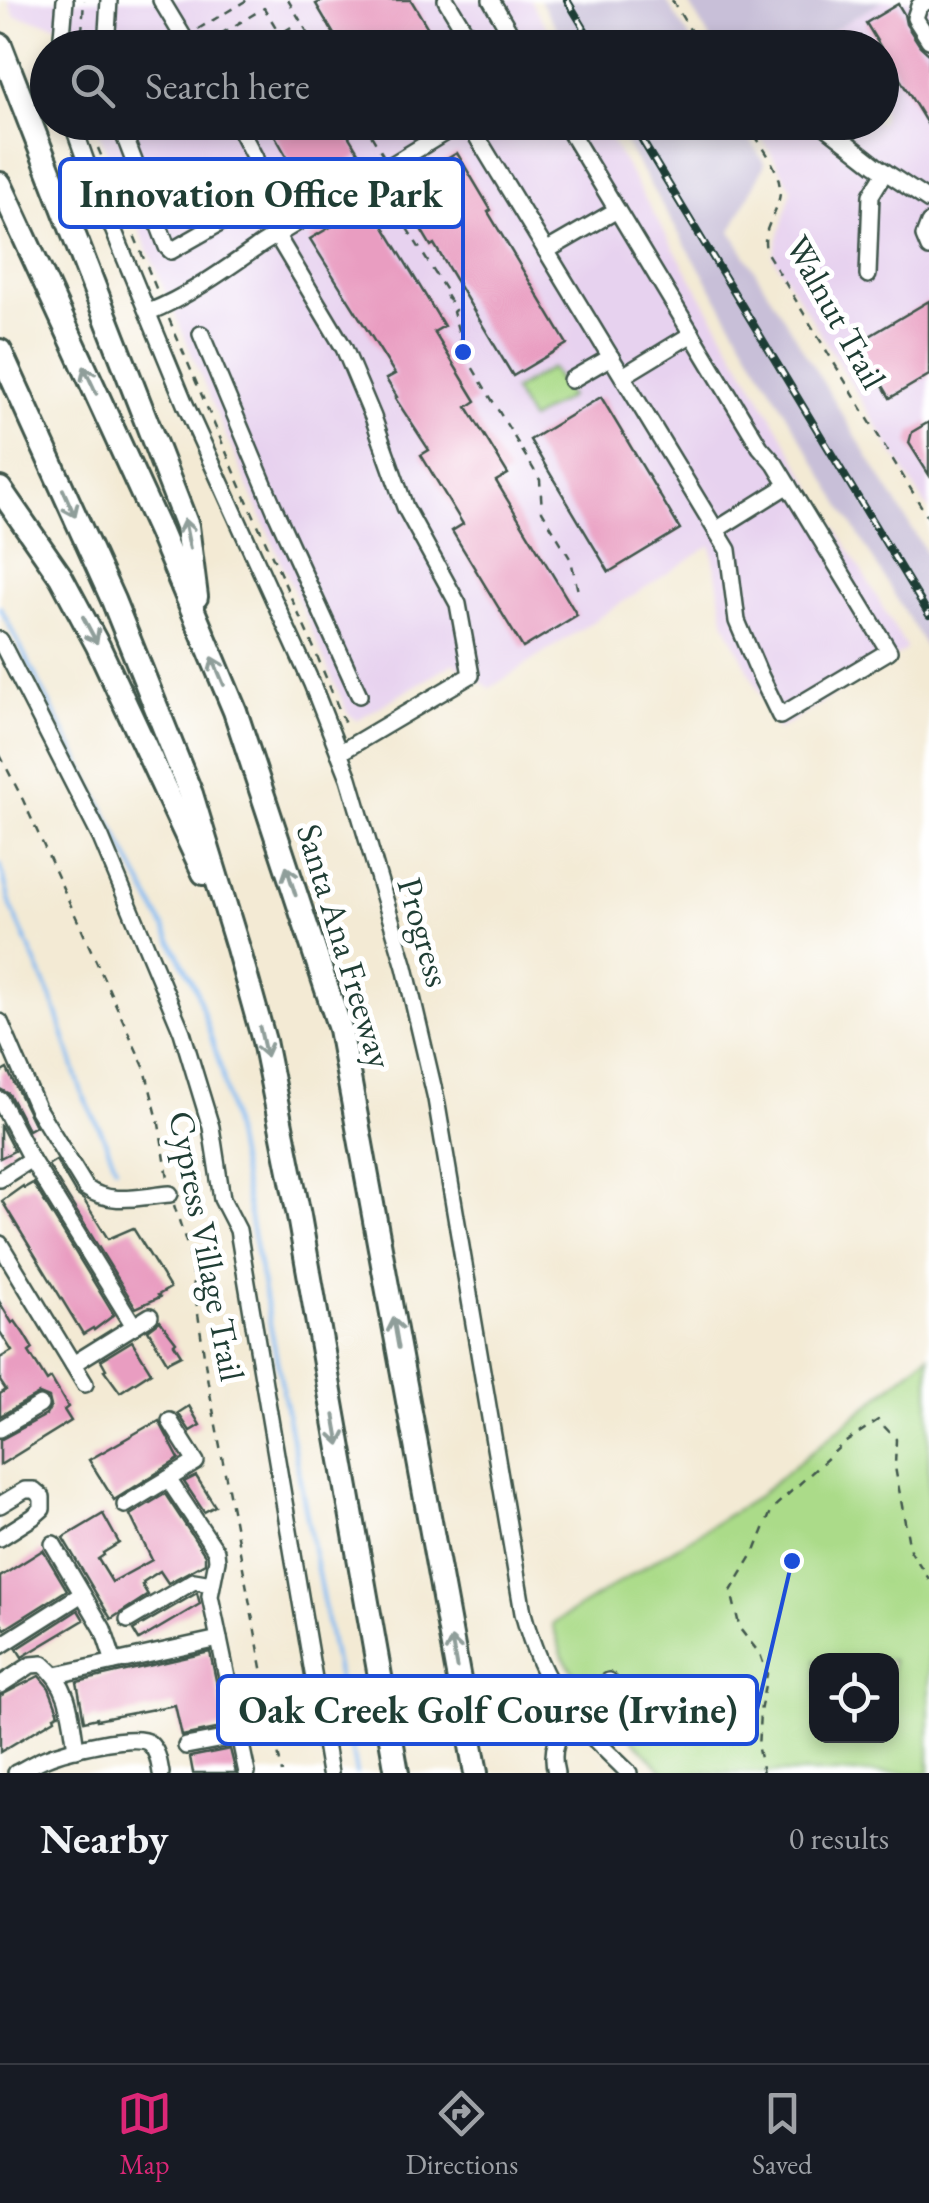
<!DOCTYPE html>
<style>
:root{--surface:#171b24;--page:#242831;--text:#f1f3f6;--muted:#9ea1a6;--line:#363941;--accent:#db2777}
body{margin:0;font-family:"EB Garamond",serif;background:var(--page);color:var(--text)}
.controls{position:absolute;right:30px;bottom:30px;display:grid;overflow:hidden;border-radius:20px;box-shadow:0 5px 15px #0003}
.controls button{width:90px;height:90px;display:grid;place-items:center;padding:0;border:0;border-bottom:2px solid var(--line);background:var(--surface);color:var(--text);font:50px sans-serif}
.list{margin:0;padding:0;list-style:none}
h2{display:flex;justify-content:space-between;align-items:center;height:130px;margin:0;padding:0 40px;font-size:42px}
h2 small{font-size:32px;font-weight:400;color:var(--muted)}
.icon{flex:none;width:55px;height:55px;fill:none;stroke:currentColor;stroke-width:2;stroke-linecap:round;stroke-linejoin:round}
.map{position:relative;flex:none;width:929px;height:1773px;overflow:hidden}
.search{position:absolute;background:var(--surface);box-shadow:0 5px 15px #0003;left:30px;right:30px;top:30px;height:110px;display:flex;align-items:center;gap:25px;box-sizing:border-box;padding:0 35px;border-radius:55px;color:var(--muted);font-size:38px}
.sheet{height:290px;background:var(--surface)}
nav{display:flex;justify-content:space-around;align-items:center;box-sizing:border-box;height:140px;border-top:2px solid var(--line);background:var(--surface);font-size:28px;color:var(--muted)}
nav a{display:grid;justify-items:center;gap:5px}
nav .on{color:var(--accent)}
.map>svg:first-child{display:block}
.built{fill:#e7d2ef}
.industrial{fill:#c8bfd8}
.green{fill:#abdb89;stroke:#658c5e;stroke-width:2.5;fill-rule:evenodd}
.lines{fill:none;stroke-linecap:round;stroke-linejoin:round}
.stream{stroke:#81b9f1;stroke-width:4}
.building{fill:#e99dc1}
.minor-casing{stroke:#3f574c;stroke-width:20}
.highway-casing{stroke:#3f574c;stroke-width:28}
.path{stroke:#3f574c;stroke-width:2.5;stroke-dasharray:8 8;stroke-linecap:butt}
.minor{stroke:#fff;stroke-width:15}
.highway{stroke:#fff;stroke-width:22}
.rail-casing{stroke:#1f3d34;stroke-width:8}
.rail{stroke:#fff;stroke-width:4;stroke-dasharray:11;stroke-linecap:butt}
.oneway{stroke:#8f9e9a}
.labels{text-anchor:middle;stroke-width:10;stroke-linejoin:round;paint-order:stroke}
.street-label{font-size:35px;fill:#1f3d34;stroke:#fff}
.leader{fill:none;stroke:#1d4ed8;stroke-width:4}
.callout-dot{fill:#1d4ed8;stroke:#fff;stroke-width:4}
.callout{fill:#fff;stroke:#1d4ed8;stroke-width:4}
.callout-label{font-size:38px;text-anchor:middle;font-weight:bold;fill:#1f3d34}
</style>
<div class="map">
<svg width="929" height="1773" viewBox="0 0 929 1773">
<rect width="100%" height="100%" fill="#fff"/>
<filter id="ink" filterUnits="userSpaceOnUse"><feTurbulence type="fractalNoise" baseFrequency=".01" numOctaves="2"/><feDisplacementMap in="SourceGraphic" scale="20" xChannelSelector="R" yChannelSelector="G"/><feConvolveMatrix kernelMatrix="1 2 1 2 8 2 1 2 1" color-interpolation-filters="sRGB"/></filter>
<filter id="wash" filterUnits="userSpaceOnUse"><feTurbulence type="fractalNoise" baseFrequency=".0048" numOctaves="4" result="noise"/><feDisplacementMap in="SourceGraphic" scale="40" xChannelSelector="R" yChannelSelector="G"/><feGaussianBlur stdDeviation="2.25" result="paint"/><feColorMatrix in="noise" values="0 0 0 0 0 0 0 0 0 0 0 0 0 0 0 0 0 1.4 0 .05"/><feComposite in="paint" operator="in"/></filter>
<g filter="url(#wash)">
<rect width="100%" height="100%" fill="#f3ead4"/>
<g class="built">
<polygon points="8,0 530,0 558,47 87,47 85,31 15,16"/>
<polygon points="884,0 929,0 929,511 773,256 792,189 753,123 882,122 882,48 804,47"/>
<polygon points="96,123 601,123 907,649 778,730 725,623 711,545 490,688 454,663 357,720 348,714 226,436 103,143"/>
</g>
<g class="industrial">
<polygon points="540,0 666,0 695,47 568,47"/>
<polygon points="687,0 884,0 804,47 715,48"/>
<polygon points="613,123 740,123 765,164 731,231 929,557 929,653"/>
</g>
<g class="green">
<polygon points="551,368 569,397 530,420 513,391"/>
<path d="M929,1355V1773H665L584,1688L563,1657L552,1624L757,1497ZM816,1660H892V1736H816Z"/>
</g>
<g class="lines">
<g class="stream">
<polyline points="0,607 196,989 222,1072 356,1773"/>
<polyline points="0,864 11,906 54,1004 82,1093 102,1133 116,1167"/>
</g>
</g>
<g id="blocks">
<g class="building">
<polygon points="324,0 411,0 440,48 342,48 316,4"/>
<polygon points="898,4 904,14 906,24 920,46 929,54 929,127 866,23"/>
<polygon points="267,122 340,122 360,155 305,188"/>
<polygon points="457,153 491,210 488,212 567,344 513,376 434,244 431,246 397,189"/>
<polygon points="370,204 444,326 434,332 476,401 467,407 508,474 496,481 577,615 523,648 452,531 463,524 421,455 429,450 395,398 397,397 386,379 395,374 310,239"/>
<polygon points="929,301 929,375 890,398 858,343"/>
<polygon points="601,397 680,529 609,572 530,440"/>
<polygon points="929,422 929,475 909,443 912,432"/>
<polygon points="7,1069 35,1126 28,1130 9,1094 0,1089 0,1073"/>
<polygon points="0,1124 14,1151 0,1158"/>
<polygon points="56,1160 76,1194 84,1200 108,1239 133,1228 170,1288 158,1295 160,1297 136,1308 48,1165"/>
<polygon points="33,1183 114,1315 94,1330 93,1328 83,1334 2,1201 23,1186 24,1188"/>
<polygon points="0,1303 12,1323 15,1321 24,1334 33,1349 29,1352 47,1381 51,1378 68,1407 64,1410 71,1421 0,1465 0,1440 46,1415 51,1406 49,1398 39,1394 0,1416 0,1394 6,1390 0,1381 0,1358 12,1351 0,1332"/>
<polygon points="160,1321 176,1342 174,1344 181,1355 167,1362 148,1330"/>
<polygon points="132,1341 151,1372 120,1392 104,1370 106,1369 101,1360"/>
<polygon points="189,1406 200,1425 190,1431 178,1413"/>
<polygon points="159,1421 179,1459 114,1500 89,1460 148,1426 149,1427"/>
<polygon points="196,1476 215,1506 204,1512 184,1482"/>
<polygon points="165,1494 205,1555 205,1563 168,1583 160,1571 143,1582 144,1584 142,1585 148,1595 111,1619 63,1538 103,1514 119,1543 103,1553 104,1555 98,1559 112,1582 152,1560 130,1515"/>
<polygon points="43,1550 67,1590 5,1629 0,1622 0,1577"/>
<polygon points="197,1593 200,1604 139,1640 133,1630"/>
<polygon points="78,1610 84,1620 22,1657 17,1649"/>
<polygon points="210,1652 226,1727 182,1736 175,1705 97,1720 97,1718 84,1721 77,1682"/>
<polygon points="39,1676 49,1688 59,1714 54,1716 55,1719 0,1752 0,1696"/>
<polygon points="230,1749 236,1773 193,1773 190,1757"/>
</g>
</g>
</g>
<g filter="url(#ink)">
<use href="#blocks" fill-opacity="0" stroke="#3f574c" stroke-width="2.5"/>
<g class="lines">
<defs>
<g id="minor">
<polyline points="161,0 190,48"/>
<polyline points="446,0 475,48"/>
<polyline points="491,0 519,48"/>
<polyline points="929,0 919,6 915,18 929,40"/>
<polyline points="61,48 65,0"/>
<polyline points="106,48 109,0"/>
<path d="M72,122L90,173L185,404L312,684L349,778L405,967L436,1099L523,1613C544,1692 572,1718 629,1773"/>
<polyline points="119,122 167,247 171,251 264,198"/>
<polyline points="236,122 255,158 265,205 277,236 344,348 373,417 405,507 458,604 471,675 339,753"/>
<polyline points="468,122 728,550 737,621 760,675 780,716 889,651 775,464 760,447 564,122"/>
<polyline points="825,126 875,165 929,201"/>
<polyline points="929,223 924,236 929,248"/>
<polyline points="546,251 617,210"/>
<polyline points="868,275 871,195 885,172"/>
<path d="M149,312C189,296 226,269 262,244L462,122"/>
<polyline points="201,334 277,515 359,695"/>
<polyline points="623,376 692,334"/>
<polyline points="571,380 611,357"/>
<polyline points="716,530 788,485"/>
<polyline points="0,640 101,838 182,1032 211,1127 222,1199 238,1230 330,1773"/>
<path d="M0,1022L37,1108L86,1188C111,1206 142,1196 170,1194"/>
<polyline points="0,1100 31,1159 134,1326"/>
<polyline points="0,1179 31,1159"/>
<polyline points="0,1244 85,1384"/>
<polyline points="73,1364 150,1316"/>
<polyline points="0,1429 40,1405"/>
<polyline points="168,1479 216,1551 217,1560 210,1596 247,1773"/>
<polyline points="0,1505 25,1490 34,1490 42,1497 42,1509 33,1517 0,1538"/>
<polyline points="125,1505 196,1462 170,1421"/>
<polyline points="53,1544 103,1629 114,1662"/>
<polyline points="128,1620 194,1581 212,1584"/>
<polyline points="0,1646 82,1594"/>
<polyline points="56,1675 219,1639"/>
<path d="M0,1685L31,1665L43,1664C70,1686 71,1716 76,1749"/>
<polyline points="567,1710 609,1681"/>
<polyline points="186,1746 239,1736"/>
<path d="M16,1773C26,1768 36,1762 46,1758C63,1751 135,1732 149,1743C158,1751 159,1762 161,1773"/>
<path d="M556,1773C550,1749 557,1735 574,1719"/>
</g>
<g id="highway">
<polyline points="0,45 187,526 196,597"/>
<polyline points="0,184 160,532 235,711 340,1029 476,1773"/>
<polyline points="0,351 113,600 191,794 238,948 264,1041 299,1216 397,1773"/>
<polyline points="0,489 61,577 98,646 204,873"/>
</g>
</defs>
<use href="#minor" class="minor-casing"/>
<use href="#highway" class="highway-casing"/>
<g class="path">
<polyline points="288,0 317,48"/>
<polyline points="672,0 701,48"/>
<polyline points="198,29 247,0"/>
<polyline points="211,43 215,41 214,38 264,8 280,34"/>
<polyline points="81,48 84,0"/>
<polyline points="257,48 298,23"/>
<polyline points="90,122 95,140"/>
<polyline points="363,122 383,155"/>
<path d="M746,122C759,143 781,168 780,193C778,215 759,230 767,253L929,519"/>
<polyline points="98,148 158,293"/>
<polyline points="385,186 390,201 448,294 446,295 455,310 453,312 465,355 540,480 542,511 571,560 579,596"/>
<polyline points="169,319 245,496 313,646 347,729"/>
<polyline points="0,755 23,800 145,1069 159,1124 168,1178"/>
<polyline points="174,1205 189,1251 208,1383 282,1773"/>
<polyline points="763,1773 758,1749 760,1712 767,1674 760,1654 740,1629 731,1591 756,1549 772,1509 843,1444 878,1420 896,1439 895,1467 910,1550 929,1579"/>
</g>
<use href="#minor" class="minor"/>
<use href="#highway" class="highway"/>
<defs>
<g id="rail">
<polyline points="567,0 596,48"/>
<polyline points="631,122 929,615"/>
</g>
</defs>
<use href="#rail" class="rail-casing"/>
<use href="#rail" class="rail"/>
</g>
<defs><path id="oneway-shaft" d="M-6 0H5M1.5-3L5.5 0L1.5 3" fill="none" stroke-width="1.6" stroke-linecap="round" stroke-linejoin="round" transform="scale(2.5)"/></defs>
<g class="oneway">
<use href="#oneway-shaft" transform="translate(90 380) rotate(-115)"/>
<use href="#oneway-shaft" transform="translate(69 503) rotate(66)"/>
<use href="#oneway-shaft" transform="translate(187 534) rotate(-101)"/>
<use href="#oneway-shaft" transform="translate(90 630) rotate(62)"/>
<use href="#oneway-shaft" transform="translate(218 671) rotate(-113)"/>
<use href="#oneway-shaft" transform="translate(291 881) rotate(-108)"/>
<use href="#oneway-shaft" transform="translate(263 1042) rotate(77)"/>
<use href="#oneway-shaft" transform="translate(396 1333) rotate(-100)"/>
<use href="#oneway-shaft" transform="translate(337 1430) rotate(80)"/>
<use href="#oneway-shaft" transform="translate(454 1653) rotate(-100)"/>
</g>
</g>
<g class="labels">
<g class="street-label">
<text transform="translate(836 312) rotate(61)" y="12">Walnut Trail</text>
<text transform="translate(424 932) rotate(74)" y="12">Progress</text>
<text transform="translate(345 946) rotate(73)" y="12">Santa Ana Freeway</text>
<text transform="translate(207 1246) rotate(79)" y="12">Cypress Village Trail</text>
</g>
</g>
<path class="leader" d="M463 352L463 193M792 1561L757 1710"/>
<g class="callout-dot">
<circle cx="463" cy="352" r="10"/>
<circle cx="792" cy="1561" r="10"/>
</g>
<g class="callout">
<rect x="60" y="159" width="403" height="68" rx="10"/>
<rect x="218" y="1676" width="539" height="68" rx="10"/>
</g>
<g class="callout-label">
<text x="261" y="207">Innovation Office Park</text>
<text x="488" y="1723">Oak Creek Golf Course (Irvine)</text>
</g>
</svg>
<div class="controls">
<button><svg class="icon" aria-label="locate" viewBox="0 0 24 24"><circle cx="12" cy="12" r="6"/><path d="M12 2v4M12 18v4M2 12h4M18 12h4"/></svg></button>
</div>
<div class="search"><svg class="icon" aria-label="search" viewBox="0 0 24 24"><circle cx="10" cy="10" r="6"/><path d="M15 15l6 6"/></svg>Search here</div>
</div>
<section class="sheet">
<h2>Nearby<small>0 results</small></h2>
<ul class="list">
</ul>
</section>
<nav>
<a class="on"><svg class="icon" aria-label="map" viewBox="0 0 24 24"><path d="M3 6l6-2 6 2 6-2v14l-6 2-6-2-6 2zM9 4v14M15 6v14"/></svg>Map</a>
<a><svg class="icon" aria-label="directions" viewBox="0 0 24 24"><path d="M12 3l9 9-9 9-9-9zM9 14v-3h6M13 9l2 2-2 2"/></svg>Directions</a>
<a><svg class="icon" aria-label="saved" viewBox="0 0 24 24"><path d="M7 4h10v16l-5-4-5 4z"/></svg>Saved</a>
</nav>
